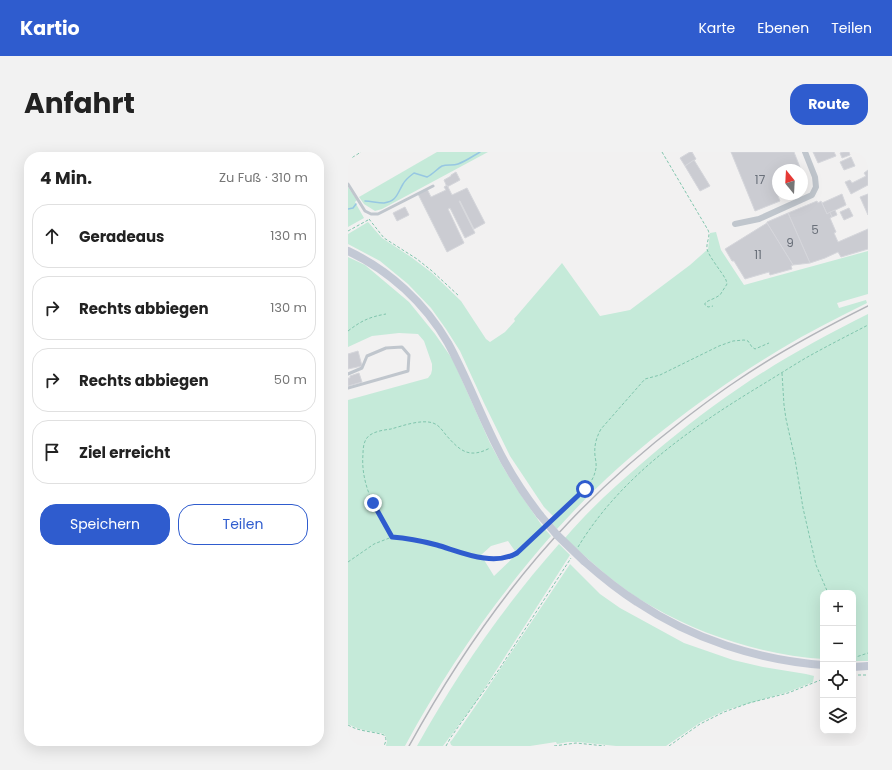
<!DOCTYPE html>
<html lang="de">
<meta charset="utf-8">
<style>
:root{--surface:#fff;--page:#f2f2f2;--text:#222;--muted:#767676;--line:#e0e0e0;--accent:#2f5cce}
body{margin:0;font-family:Poppins,sans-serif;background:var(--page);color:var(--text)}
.controls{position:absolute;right:12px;bottom:12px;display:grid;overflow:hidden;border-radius:8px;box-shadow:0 4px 16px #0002}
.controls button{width:36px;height:36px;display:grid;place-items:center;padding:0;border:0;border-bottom:1px solid var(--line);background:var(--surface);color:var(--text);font:20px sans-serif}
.compass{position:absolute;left:424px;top:12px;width:36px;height:36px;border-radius:50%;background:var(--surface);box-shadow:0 4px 16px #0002;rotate:342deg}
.stop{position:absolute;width:12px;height:12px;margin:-9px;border:3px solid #2f5cce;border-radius:50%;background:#fff}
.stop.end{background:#2f5cce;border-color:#fff;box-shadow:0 1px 4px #0008}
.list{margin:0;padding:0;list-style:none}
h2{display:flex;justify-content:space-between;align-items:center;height:52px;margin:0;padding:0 16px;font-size:17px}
h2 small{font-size:13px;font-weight:400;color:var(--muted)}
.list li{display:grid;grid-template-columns:26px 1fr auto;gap:12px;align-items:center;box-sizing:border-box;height:64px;margin:0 8px 8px;padding:0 8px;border:1px solid var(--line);border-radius:16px}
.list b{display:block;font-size:15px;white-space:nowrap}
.list em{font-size:13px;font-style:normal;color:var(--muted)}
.actions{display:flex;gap:8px;padding:12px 16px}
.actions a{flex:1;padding:9px 0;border:1px solid var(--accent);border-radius:16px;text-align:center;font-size:14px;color:var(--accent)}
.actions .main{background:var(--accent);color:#fff}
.icon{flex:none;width:22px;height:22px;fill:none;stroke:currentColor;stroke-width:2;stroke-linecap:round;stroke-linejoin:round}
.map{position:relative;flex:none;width:520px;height:594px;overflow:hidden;border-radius:16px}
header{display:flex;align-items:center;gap:24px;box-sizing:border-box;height:56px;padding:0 20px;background:var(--accent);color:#fff}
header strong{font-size:19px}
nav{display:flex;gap:22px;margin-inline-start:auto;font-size:14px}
.intro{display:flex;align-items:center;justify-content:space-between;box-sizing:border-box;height:96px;padding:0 24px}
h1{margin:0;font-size:28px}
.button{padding:10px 18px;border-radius:16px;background:var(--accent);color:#fff;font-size:14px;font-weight:700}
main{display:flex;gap:24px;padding:0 24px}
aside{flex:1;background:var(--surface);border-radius:16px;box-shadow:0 4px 16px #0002}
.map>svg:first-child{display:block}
.green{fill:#c5ead9}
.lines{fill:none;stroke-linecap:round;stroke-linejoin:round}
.stream{stroke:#97c7e2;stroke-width:1.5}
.building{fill:#cbccd2;stroke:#d5d6db}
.path{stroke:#80c5ad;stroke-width:1;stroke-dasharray:3 2;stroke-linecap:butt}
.lane{stroke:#c0c6cd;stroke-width:3}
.street{stroke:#c0c6cd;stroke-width:6}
.secondary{stroke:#c3c9d5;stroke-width:8}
.rail{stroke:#b3b5ba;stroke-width:1.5}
.secondary-bridge{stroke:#c3c9d5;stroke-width:8}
.route{stroke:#2f5cce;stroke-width:5}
.labels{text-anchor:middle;stroke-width:3.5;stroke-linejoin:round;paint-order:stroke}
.number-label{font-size:12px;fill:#6a707a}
</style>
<header>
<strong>Kartio</strong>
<nav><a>Karte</a><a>Ebenen</a><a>Teilen</a></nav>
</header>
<div class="intro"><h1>Anfahrt</h1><a class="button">Route</a></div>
<main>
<aside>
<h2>4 Min.<small>Zu Fuß · 310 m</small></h2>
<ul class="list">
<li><svg class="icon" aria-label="ahead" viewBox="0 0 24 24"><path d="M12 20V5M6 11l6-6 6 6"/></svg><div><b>Geradeaus</b></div><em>130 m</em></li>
<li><svg class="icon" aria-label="right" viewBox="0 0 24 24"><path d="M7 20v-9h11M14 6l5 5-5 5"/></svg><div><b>Rechts abbiegen</b></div><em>130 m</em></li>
<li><svg class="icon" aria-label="right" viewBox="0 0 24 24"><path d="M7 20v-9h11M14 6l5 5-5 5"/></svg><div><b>Rechts abbiegen</b></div><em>50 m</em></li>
<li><svg class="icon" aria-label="arrive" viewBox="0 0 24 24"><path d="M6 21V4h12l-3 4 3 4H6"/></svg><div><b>Ziel erreicht</b></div></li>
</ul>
<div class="actions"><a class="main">Speichern</a><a>Teilen</a></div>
</aside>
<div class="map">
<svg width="520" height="594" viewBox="0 0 520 594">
<rect width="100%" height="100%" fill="#f2f1f1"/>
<g class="green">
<polygon points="89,0 140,0 34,57 27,59 16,52 11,45"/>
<polygon points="0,35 9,48 7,50 16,66 0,75"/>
<path d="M20,70L34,86L63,105L84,121L113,149L138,187L142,190L157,180L167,169L166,167L214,111L252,164L282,158L342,113L360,97L362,81L368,80L373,98L396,133L520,99V142L489,151L491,156L518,148L519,151C489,166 459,181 431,198C350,247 272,307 209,377L203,370L207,366L196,355L162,304L136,251L112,199L98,177L83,156L60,132L32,109L0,92V82Z"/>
<path d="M0,105L17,113L61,150L87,182L105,208L142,291L155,315L166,333L195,375L183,387L167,399L160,389L143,394L133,403L146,424L196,376L203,384C146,449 98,518 57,594H38C39,589 40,587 36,582C24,579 12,579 0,572V248L80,226L83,222L84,218V212L76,189L70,182L51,181L24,184L0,195Z"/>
<path d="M520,162V509H505V441H475V507C417,503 355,484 305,455C272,437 244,411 217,386C240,359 266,335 293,312C324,285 357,259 391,236C432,208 476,184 520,162Z"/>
<path d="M211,392L222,403L128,550L95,594H69C109,522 156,454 211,392Z"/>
<polygon points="222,412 252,442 272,456 336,491 385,508 415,515 458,522 466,524 465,530 440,540 378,558 353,570 318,594 268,594 230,590 220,590 209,592 208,590 182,594 105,594 103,593 102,590 104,588 131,549"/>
</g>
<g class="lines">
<g class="stream">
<path d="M17,49C23,49 29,51 36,51C49,49 49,42 55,32C57,28 62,24 66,21L79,25C85,22 89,17 94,14C99,12 105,14 110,12C118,9 125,4 132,0"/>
<polyline points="0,57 5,56 8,52"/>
</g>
</g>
<g class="building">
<polygon points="342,0 344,0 348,7 337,14 332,6"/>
<polygon points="383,0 446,0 453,18 430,18 430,39 428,39 432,49 407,59"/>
<polygon points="465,0 486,0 488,4 470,11"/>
<polygon points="495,0 501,0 502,3 494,6 492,1"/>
<polygon points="503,5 507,14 496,18 492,10"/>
<polygon points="346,8 362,34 352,39 337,14"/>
<polygon points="520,18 520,33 503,42 497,30 502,28 504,31 518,24 516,21"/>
<polygon points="108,20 112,28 99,35 96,28 103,24 103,23"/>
<polygon points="454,20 459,31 454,32"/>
<polygon points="99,33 104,43 119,36 137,71 126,77 112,49 111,49 127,81 117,86 102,56 100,57 116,91 99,100 70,42 79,37 83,45 98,38 96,35"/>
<polygon points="494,42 498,53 479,62 474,51"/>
<polygon points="520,42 520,63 512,45"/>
<polygon points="469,49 470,51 473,49 479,62 482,60 484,65 482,66 488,80 486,81 490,90 520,77 520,97 493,105 490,100 477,106 462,111 440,61"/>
<polygon points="57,55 61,63 49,69 45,61"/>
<polygon points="501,56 505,64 496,68 492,60"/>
<polygon points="487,58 489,63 484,65 482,60"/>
<polygon points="440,61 462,111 445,113 419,71 419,70"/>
<polygon points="419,71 445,113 443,114 444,117 422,123 421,120 397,127 386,109 384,109 377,97"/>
<polygon points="10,199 14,214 0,217 0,202"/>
<polygon points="11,221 14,230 0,234 0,226 2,226 2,224"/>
</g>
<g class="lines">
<g class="path">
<path d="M314,0L360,78C363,84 358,90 359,97C361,105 374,120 378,128L379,132L372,143L367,146L360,149L357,151V153L360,155L365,154"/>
<polyline points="0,8 13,0"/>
<polyline points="21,67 36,86 69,107 84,119 111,144"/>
<polyline points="0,79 20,68"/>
<path d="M0,179C13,169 21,165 38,162"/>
<polyline points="434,221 436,253 438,267 447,307 455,356 468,413 480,441"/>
<path d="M205,367C217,355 244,336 247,320C249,315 248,310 247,304C246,294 248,286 253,277L297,227L312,223L371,194L385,189L396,188L400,189L404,195L407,197L421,191"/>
<path d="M43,385C40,377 35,371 31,363C21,345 13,324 15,302C15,295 16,287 22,283C28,279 36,278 43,277C54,274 73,267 85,271C91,273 94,278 98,283C112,299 121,307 142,296"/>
<path d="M230,395C273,324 343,276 412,234C427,225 441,216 456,207C477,195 499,184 520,173"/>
<polyline points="0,410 26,392 44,385 76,390 118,402 131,405 154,406 163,404 169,401 194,377"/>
<polyline points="505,506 520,501"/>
<polyline points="505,523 520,523"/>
<path d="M0,573C12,580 24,579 36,583C39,587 38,589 36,594"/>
<polyline points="98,594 103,585 152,516 223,406"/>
<polyline points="206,594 228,591 257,594"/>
<polyline points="321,594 352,572 376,560 401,551 440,541 475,527"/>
</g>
<g class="lane">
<polyline points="0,32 17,59 23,62 30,62 85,34"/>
<polyline points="0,222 14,216 19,204 38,196 54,195 61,203 60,219 0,236"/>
</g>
<polyline class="street" points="387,72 411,67 464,43 468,35 467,25 457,0"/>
<g class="secondary">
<path d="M0,99C41,118 77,151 100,191C118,224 131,259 148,293C160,318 175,341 192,363"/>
<path d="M236,409C253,424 270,438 289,450C344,487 410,508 475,513"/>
<polyline points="505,515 520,514"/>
</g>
<path class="rail" d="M61,594C105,514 158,436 221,370C256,333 295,299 335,268C352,255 369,242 387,230C429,201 474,177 520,154"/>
<polyline class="secondary-bridge" points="192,363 209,383 236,409"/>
</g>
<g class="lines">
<path class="route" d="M25,351L44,385C59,386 74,389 89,393C113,400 145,415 169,401L237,337"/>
</g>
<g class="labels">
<g class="number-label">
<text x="412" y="32">17</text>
<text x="467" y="82">5</text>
<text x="442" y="95">9</text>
<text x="410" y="107">11</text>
</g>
</g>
</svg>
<div class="controls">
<button>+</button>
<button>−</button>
<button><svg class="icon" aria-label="locate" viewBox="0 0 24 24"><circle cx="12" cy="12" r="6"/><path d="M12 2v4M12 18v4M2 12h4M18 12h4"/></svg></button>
<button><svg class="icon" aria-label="layers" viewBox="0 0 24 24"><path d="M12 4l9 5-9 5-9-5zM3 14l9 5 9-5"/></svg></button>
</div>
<svg class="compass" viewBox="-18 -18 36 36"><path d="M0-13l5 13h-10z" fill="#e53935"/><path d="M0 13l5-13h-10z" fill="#767676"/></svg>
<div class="stop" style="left:237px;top:337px"></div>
<div class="stop end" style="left:25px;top:351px"></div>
</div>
</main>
